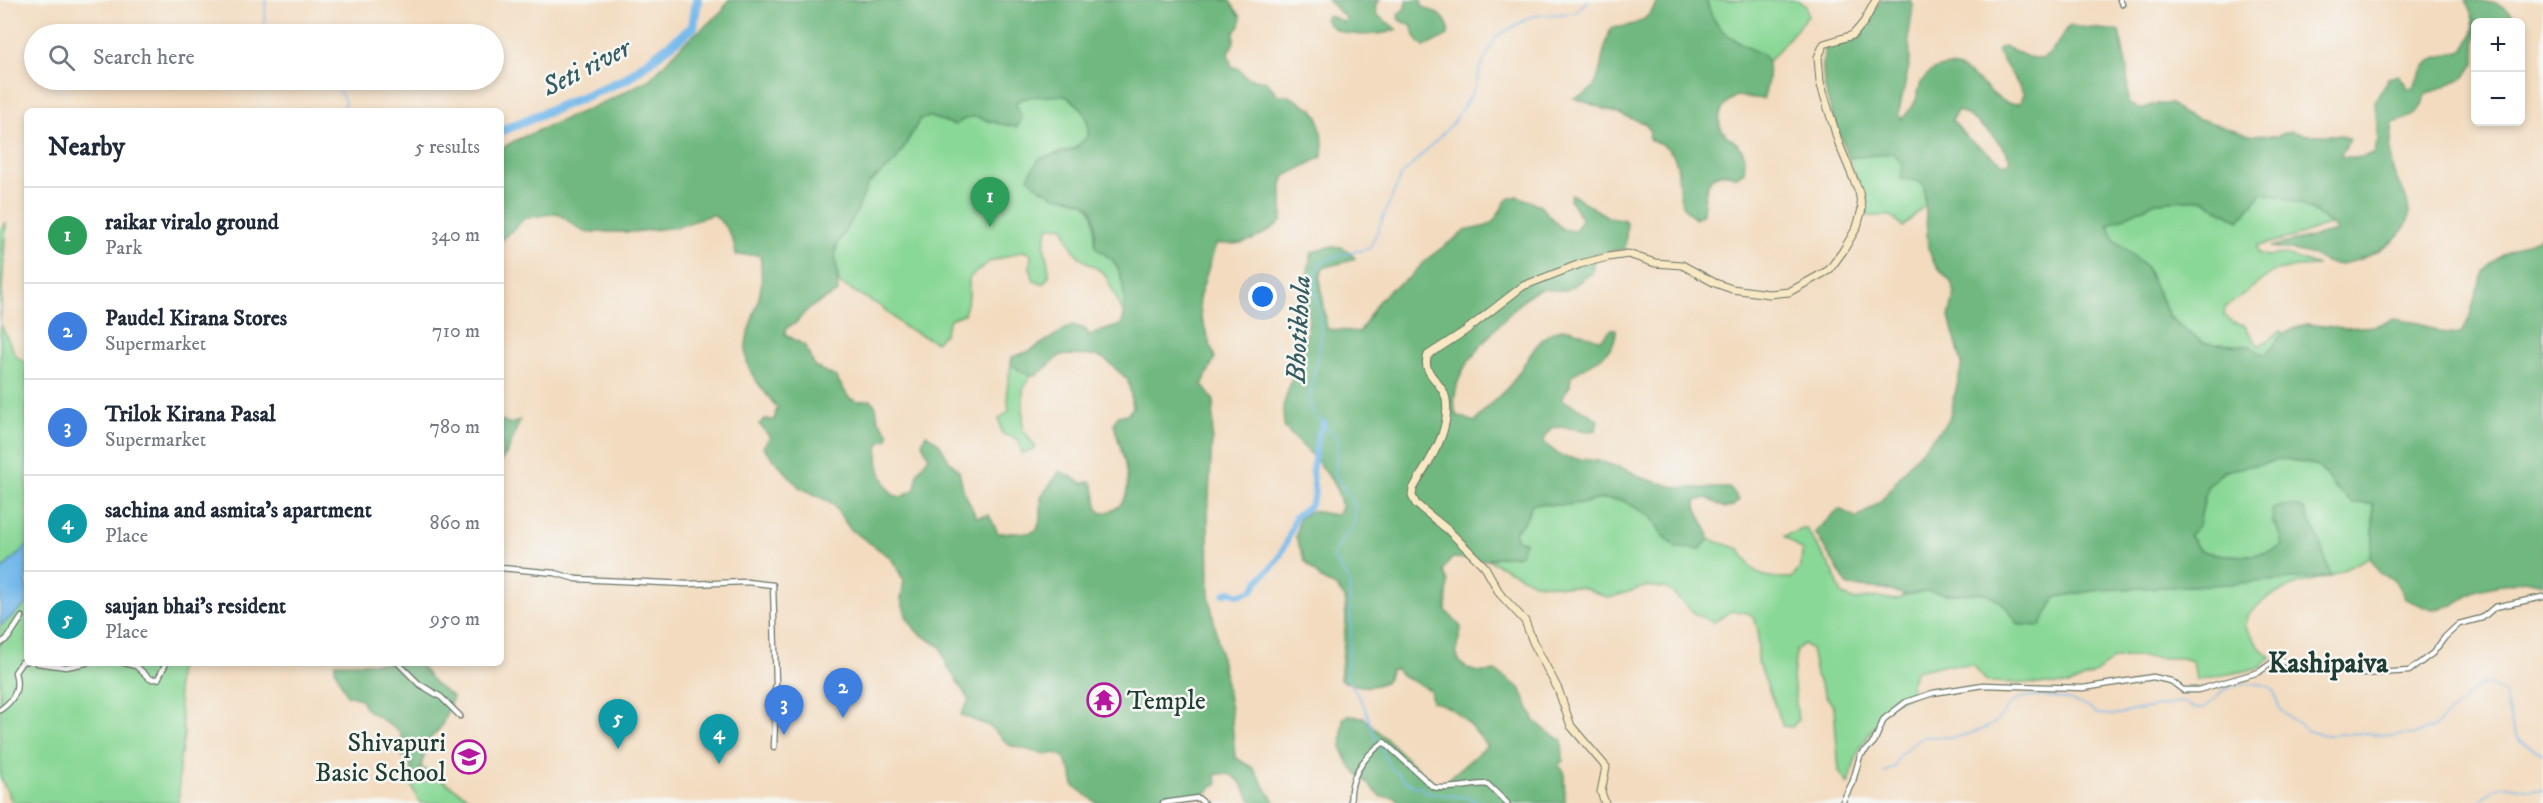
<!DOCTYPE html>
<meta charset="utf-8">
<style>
:root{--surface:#fff;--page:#f2f2f3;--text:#1f2937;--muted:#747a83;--line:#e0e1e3;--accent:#b45309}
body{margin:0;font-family:"IM FELL DW Pica",serif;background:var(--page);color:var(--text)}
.controls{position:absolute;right:18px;top:18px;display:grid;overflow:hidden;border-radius:9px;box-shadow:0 3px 9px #0003}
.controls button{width:54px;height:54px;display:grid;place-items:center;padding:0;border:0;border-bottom:2px solid var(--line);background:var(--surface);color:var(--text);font:30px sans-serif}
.you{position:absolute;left:1263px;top:297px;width:21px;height:21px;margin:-15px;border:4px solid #fff;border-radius:50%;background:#1a73e8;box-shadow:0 0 0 9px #1a73e833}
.badge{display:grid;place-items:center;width:39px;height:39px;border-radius:50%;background:var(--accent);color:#fff;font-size:20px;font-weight:700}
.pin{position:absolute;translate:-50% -50px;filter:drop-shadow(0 2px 3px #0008)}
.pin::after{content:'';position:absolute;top:32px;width:21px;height:18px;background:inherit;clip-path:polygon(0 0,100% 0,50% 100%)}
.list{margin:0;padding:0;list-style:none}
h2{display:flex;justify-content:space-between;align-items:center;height:78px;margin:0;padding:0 24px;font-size:26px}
h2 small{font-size:20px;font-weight:400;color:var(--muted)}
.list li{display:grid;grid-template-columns:39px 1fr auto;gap:18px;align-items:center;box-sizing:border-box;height:96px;padding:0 24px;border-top:2px solid var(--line)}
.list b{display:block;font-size:22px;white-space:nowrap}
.list p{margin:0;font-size:20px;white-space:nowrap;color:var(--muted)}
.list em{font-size:20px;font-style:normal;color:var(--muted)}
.icon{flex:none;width:33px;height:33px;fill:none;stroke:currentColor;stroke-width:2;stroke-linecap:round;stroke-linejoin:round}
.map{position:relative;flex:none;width:2543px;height:803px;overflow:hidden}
.search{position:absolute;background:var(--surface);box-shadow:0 3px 9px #0003;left:24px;top:24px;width:480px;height:66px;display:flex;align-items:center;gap:15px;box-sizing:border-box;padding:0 21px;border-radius:33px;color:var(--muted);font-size:22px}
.panel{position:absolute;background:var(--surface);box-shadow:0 3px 9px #0003;left:24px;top:108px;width:480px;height:558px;border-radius:9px}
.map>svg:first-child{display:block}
.green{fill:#8ad897;stroke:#548a66;stroke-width:1.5}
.forest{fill:#6fb880;stroke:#477a5a;stroke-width:1.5;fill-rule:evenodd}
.water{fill:#75b9eb;stroke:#4a7b90;stroke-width:1.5}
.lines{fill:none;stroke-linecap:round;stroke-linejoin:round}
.stream{stroke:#75b9eb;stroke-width:1.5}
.canal{stroke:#75b9eb;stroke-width:6}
.river{stroke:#75b9eb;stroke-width:10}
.minor-casing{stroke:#697465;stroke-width:7}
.secondary-casing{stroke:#697465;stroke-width:9}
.minor{stroke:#fff;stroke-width:4.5}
.secondary{stroke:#f8e8c3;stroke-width:7}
.labels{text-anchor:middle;stroke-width:5;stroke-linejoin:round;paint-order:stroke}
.poi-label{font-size:26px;fill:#1f3d34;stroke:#f6f6f2;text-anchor:start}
.water-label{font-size:27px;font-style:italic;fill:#345c62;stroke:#f6f6f2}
.quarter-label{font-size:28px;font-weight:bold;fill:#1f3d34;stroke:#f6f6f2}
</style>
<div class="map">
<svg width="2543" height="803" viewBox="0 0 2543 803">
<rect width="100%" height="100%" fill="#f6f6f2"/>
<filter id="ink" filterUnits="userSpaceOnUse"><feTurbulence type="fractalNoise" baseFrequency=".0167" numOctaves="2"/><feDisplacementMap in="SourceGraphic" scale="12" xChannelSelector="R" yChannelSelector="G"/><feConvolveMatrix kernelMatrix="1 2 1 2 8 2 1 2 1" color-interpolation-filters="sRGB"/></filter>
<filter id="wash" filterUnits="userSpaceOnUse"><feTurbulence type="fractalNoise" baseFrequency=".008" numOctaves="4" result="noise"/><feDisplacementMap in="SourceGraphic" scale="24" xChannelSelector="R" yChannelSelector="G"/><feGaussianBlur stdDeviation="1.35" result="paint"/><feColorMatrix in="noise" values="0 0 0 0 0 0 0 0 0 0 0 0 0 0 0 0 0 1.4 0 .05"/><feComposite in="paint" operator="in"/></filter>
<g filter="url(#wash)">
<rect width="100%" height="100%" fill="#f3dbbf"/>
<g class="green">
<path d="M1706,0H1797L1806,6L1808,16L1768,62C1763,54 1758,53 1749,48C1725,35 1714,28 1706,0Z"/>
<path d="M1062,95C1080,102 1090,116 1088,136L1074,149L1048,156L1066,198C1099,203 1094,218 1095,246C1101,253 1108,255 1113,261C1124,273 1126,301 1125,316L1104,273L1080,258L1071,246L1063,226L1049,227C1039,249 1049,255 1049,276L1043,284L1034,281L1030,268L1031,254L1023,251L989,262L969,278V297L964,314L950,319L944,334L936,342L904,327L882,307L839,283L835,256L839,239L858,209L868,184L889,167L901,153L920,119L930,117L955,125C979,108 976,121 997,123C1004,124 1014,121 1022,119L1015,102L1032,96Z"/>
<polygon points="1893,153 1924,186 1925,205 1903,227 1892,216 1868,216 1863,191 1848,158"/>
<path d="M2262,193C2289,197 2310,207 2331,224L2290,238L2257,246L2258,253L2268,256L2284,254L2318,266L2296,267L2273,272L2225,308L2224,315L2233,322L2244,325L2259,346L2281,331L2283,334L2266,354L2260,353L2249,346L2203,343L2170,317L2145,266L2115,240L2108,224L2156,202L2202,199L2239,221Z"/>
<polygon points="6,223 0,323 16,356 27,364 27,546 0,571 0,230"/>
<polygon points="1011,364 1031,376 1023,390 1023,429 1036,448 1022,454 1018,439 1002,434 999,419 1009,411 1007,390"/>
<path d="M2286,459L2318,466L2337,490L2373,504V539L2370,557L2331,576L2297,584L2267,598L2247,615L2246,628C2255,637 2259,651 2271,657L2260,668L2196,680L2193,661L2181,658L2124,657L2113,659L2096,673L2069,685L1987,682L1973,665H1943L1916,671L1911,684V696L1889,704L1883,712L1858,752L1848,784L1839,771L1834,707L1826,696L1816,675L1811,649L1804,644L1796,650L1793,679L1798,720L1792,727L1783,726L1758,662V630L1754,618L1748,613L1731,611L1713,623L1694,613L1668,589L1648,586L1609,598L1584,588L1534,583L1488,560L1506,555L1516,556L1520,541L1516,540L1515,531L1527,517L1532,504L1557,505L1586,503L1601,499L1622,500L1651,516L1662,534L1700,549L1709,539L1740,549C1755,577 1760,578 1792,578L1801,567L1802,550L1784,536L1806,528L1833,571L1842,595L1856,600L1878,597L1896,600L1905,595L1927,591L1947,594L1986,593L2004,604L2019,625L2049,611L2056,597L2099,590L2231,584L2319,540L2304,510L2272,522L2283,539V547C2257,559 2228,557 2200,551L2189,535C2202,521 2202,509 2206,491C2213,465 2264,463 2286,459Z"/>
<polygon points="27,604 27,663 179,663 177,686 184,735 179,765 179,803 13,803 0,777 0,626"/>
<polygon points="421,767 476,802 476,803 420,803 410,782"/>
</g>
<g class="forest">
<path d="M728,0H1229L1241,17L1240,26L1234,33V42L1228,54L1232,67L1237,68L1248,78L1266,81L1278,95H1287L1313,109L1318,117L1323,143L1322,157L1285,176L1282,184V220C1278,226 1253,241 1245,242C1237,245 1225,243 1216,244L1199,298L1201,317L1215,358L1202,385L1214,401L1208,514L1209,595L1231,710L1235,757L1253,768L1275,803H1253C1242,786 1238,769 1215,775L1218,784L1212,786L1208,792L1195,796L1176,795L1145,803H1097L1074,786L1071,772L1063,756L1054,753L1047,755L1009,745L989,726L961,715L969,700L947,666L941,647L917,632L907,618L901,599L904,581L891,558L850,529L832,503L799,487L763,447L770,437L759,424L765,419L774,420L777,408C767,393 751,379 747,361C742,339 754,318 759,297C763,283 762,270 760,255H736C734,236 727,227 713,214L678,227L633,232H584L557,213L525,218L501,241V149L514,141L611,99L650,79L684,43L722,12ZM1062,95C1080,102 1090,116 1088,136L1074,149L1039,159L1028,177C1035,185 1045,192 1055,196C1067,199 1084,197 1091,208C1097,218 1095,235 1095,246C1101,253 1108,255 1113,261C1124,273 1128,311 1121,325L1089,335L1085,329L1072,325L1030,351L1012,357L1011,364L1022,372L1036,376L1061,355L1098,356L1106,360L1128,380L1133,407L1128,414L1118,416L1114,423C1119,450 1148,508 1101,513C1093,504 1098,491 1091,482L1082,483L1060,471L1041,497V517L1037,530L1029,533H998L989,515L976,517L963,489L959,471L949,461L940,444L926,434L922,443L929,457L918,471L915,489L902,497L893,495C882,482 874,459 880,442L888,439L889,434L878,419L876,407L871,400L858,401L849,398L836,377L815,367L805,346L785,334L786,328L796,323L805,312L816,304L838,292L835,248L858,209L868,184L896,161L920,119L930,117L955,125C974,111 977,118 997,123C1003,125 1010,126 1017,127L1022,119L1015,102C1030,93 1046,98 1062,95Z"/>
<path d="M1327,0H1380L1375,5L1377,15L1397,29C1380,37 1335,39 1325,19L1328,15L1344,22L1347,19Z"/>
<path d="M1406,0H1421L1422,6C1436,13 1451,17 1448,35L1424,47C1416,41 1414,34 1411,25L1399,20L1398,15L1405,8Z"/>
<path d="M1657,0H1706C1714,28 1725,36 1751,49C1754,51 1760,52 1763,55C1773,63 1767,89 1763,99L1736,96C1722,104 1712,121 1726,135C1733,141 1740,144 1743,152C1745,158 1745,165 1744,172L1737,177C1707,164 1704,191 1703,214L1696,219C1666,200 1690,166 1666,147C1662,143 1654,142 1649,139L1650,130L1644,123L1574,98C1598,94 1599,75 1603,55C1605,46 1608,37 1611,28C1632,26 1650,23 1657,0Z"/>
<path d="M1881,0H1910L1913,6L1909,34L1910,61L1898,115L1902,119C1907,113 1913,106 1916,100C1920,88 1919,80 1931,72C1972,47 1989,112 2020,103L2024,94L1997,51L1999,48L2005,47L2028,57L2042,59L2051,53L2069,26L2119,31L2127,68L2128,104L2142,109L2154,104H2171L2184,114L2250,135L2277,136L2291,131L2306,135H2341L2350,139L2340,156L2356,158L2374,154L2378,140L2375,102L2388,78L2399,75L2408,88H2413L2424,67L2435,58L2463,51C2477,31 2477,21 2465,0C2484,0 2508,4 2517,22H2476L2475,64L2463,78L2425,95C2421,115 2411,118 2393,123C2391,140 2388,157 2394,173C2399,187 2410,199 2409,216C2406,241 2355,267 2332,264C2323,262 2315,256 2306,253C2295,250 2282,249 2270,247L2337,231C2317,209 2291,197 2262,193L2239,221L2202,199L2156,202L2108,225L2115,240L2145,266L2170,318L2203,343L2249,346L2260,353L2266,354L2283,334L2305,324L2344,328L2375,326L2393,319L2420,323L2438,332L2461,334C2474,316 2473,292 2484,273C2495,254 2524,245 2543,235V584L2525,580L2477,590L2453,605L2432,610L2405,599L2394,579L2380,574L2370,557L2373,539V504L2352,503L2337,490L2318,466L2286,459L2224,471L2207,487L2199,525L2189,535L2200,551C2229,557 2257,559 2283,546C2282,532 2272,526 2272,510C2284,503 2292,505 2304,509L2319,540L2331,576L2231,584L2099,590L2056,597L2040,626L2019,625L2004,604L1986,593L1947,594L1927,591L1905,595L1885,589L1848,586L1815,532L1839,509L1857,518L1881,501L1910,463L1949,420L1962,364L1949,317L1955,293L1951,282L1934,263L1928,248L1924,186L1917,181L1901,179L1903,165L1893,153L1848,158C1837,124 1816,85 1825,49L1857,38ZM1957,111C1969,112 2010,148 2010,162L2004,164L1966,137L1952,120Z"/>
<path d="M1571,194L1608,217L1622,219L1627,222L1625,249L1594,254L1592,273C1583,278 1575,287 1565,290C1553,292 1545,286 1534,292C1520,298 1467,360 1461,374C1456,385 1452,403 1456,415L1475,422C1485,408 1498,398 1510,385C1525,368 1538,328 1566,329C1578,329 1587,338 1601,339L1612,329H1616C1617,355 1589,363 1571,376L1570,386L1561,398C1572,407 1588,410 1598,420L1596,430C1582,434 1569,424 1551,428L1545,437L1544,443L1562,457L1599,461L1630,471L1642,478L1679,488H1728L1732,490L1739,500L1733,506L1725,508L1707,498L1696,501C1695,516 1708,522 1709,539L1700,549L1676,548L1662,534L1651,516L1622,500L1602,499L1569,505L1532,504L1525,521L1515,531L1516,540L1525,542L1520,555L1496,557L1488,560L1452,558L1443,570L1448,582L1446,611L1461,627C1461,635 1458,640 1457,646C1453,669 1478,675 1495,671L1520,688L1534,720L1549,733L1562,740L1563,761L1558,765L1564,771L1565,803H1399L1395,797H1381L1350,766L1341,747L1343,719L1347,716L1363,717L1420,771L1440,786L1487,746C1474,729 1455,704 1432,702L1430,690L1401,675L1396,669L1390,670L1388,680C1370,690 1359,687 1340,680L1346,621L1345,598L1337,588L1321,579L1305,561L1296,537L1299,518L1311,511L1337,515L1342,508C1337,475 1306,450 1284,427L1283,407L1291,381L1302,362L1309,319L1304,289L1312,252L1329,247H1343L1355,258C1349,263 1332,264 1323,268L1320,278L1327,329L1360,332L1377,303L1388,291L1409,278L1427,259L1465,231L1487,226L1495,220L1506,201L1510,198L1518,196L1539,205L1562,229L1575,231L1582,220L1570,199Z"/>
<polygon points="501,420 511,424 520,420 508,451 501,461"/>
<polygon points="335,663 418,663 435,684 453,697 441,727 428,741 421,767 410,782 411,765 401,754 401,733 365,708 361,699 347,695 335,670"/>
</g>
<polygon class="water" points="27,546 27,604 0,626 0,571"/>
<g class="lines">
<g class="stream">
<polyline points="256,34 264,27 266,0"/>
<polyline points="328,80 339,90 345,102 343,111"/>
<path d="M1884,773L1894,767L1900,754C1909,750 1912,741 1921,738C1931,735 1943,738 1953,737C1964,736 1978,731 1988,727C2001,721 2004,709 2014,701C2030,690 2085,699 2096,714L2113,715L2178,702C2188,701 2193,711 2204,707C2212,704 2216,696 2223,691C2233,683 2263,681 2273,689L2280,710L2308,731L2326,735L2366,733L2391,736L2416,734L2434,727L2481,684H2490L2504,694L2514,733L2519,741L2543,754"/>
<path d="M1483,803L1465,797L1426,793L1420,786L1415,787L1404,780L1390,767L1373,732L1364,705L1346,676L1351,636L1349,580L1332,557L1344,537L1354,526V505L1335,475L1338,439C1331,430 1315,418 1311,407C1307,393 1321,353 1321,334C1322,314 1309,282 1319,266C1325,256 1358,252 1370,248L1401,176L1453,123L1476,86L1480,69L1496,37L1532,16L1575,13L1588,0"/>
<path d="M2479,803C2508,772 2508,792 2543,790"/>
</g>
<path class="canal" d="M1224,594L1231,591L1238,595L1253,590C1259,578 1262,577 1271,568C1282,558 1291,532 1295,517L1310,506L1315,494L1312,472L1318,435L1324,423"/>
<polyline class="river" points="501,131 626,79 693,27 697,0"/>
</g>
</g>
<g filter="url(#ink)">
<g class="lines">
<defs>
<g id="minor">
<polyline points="2120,0 2122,4"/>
<polyline points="501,568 555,573 576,579 687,584 747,582 773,585 776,683 772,709 775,722 774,747"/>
<polyline points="0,644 8,638 22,617"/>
<polyline points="37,663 66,667 86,663"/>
<polyline points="124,663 136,666 150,679 158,679 166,663"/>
<polyline points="398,663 419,684 441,697 460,716"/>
<path d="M0,710C14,700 20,690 15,672L22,662L27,661"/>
<polyline points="1163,803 1198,798 1204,803"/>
<path d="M1351,803C1348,778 1364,756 1384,742L1433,787C1444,791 1472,784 1487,784L1507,803"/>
<polyline points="1842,803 1853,781 1860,756 1874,742 1884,719 1906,702 1933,693 1983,685 2083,688 2153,677 2171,681 2183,690 2198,690 2259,672 2273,662 2280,661 2311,668 2363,674 2409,671 2433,653 2445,637 2459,624 2482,618 2495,607 2543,597"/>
</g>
<path id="secondary" d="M1605,803L1601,792L1606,767L1571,726L1558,689L1533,642L1525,621L1500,594L1485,567L1448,530L1416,504L1412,496L1413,489C1428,461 1451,434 1446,399C1443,382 1420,373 1428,355L1465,331L1523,286L1580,264L1608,257L1628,254L1655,263L1682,265L1715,283L1732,289L1769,294L1789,292L1829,270L1843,251L1857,227L1862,209L1859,192L1839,144L1820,82L1818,57L1824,44L1853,35L1864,22L1876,0"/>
</defs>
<use href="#minor" class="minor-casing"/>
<use href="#secondary" class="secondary-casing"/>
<use href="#minor" class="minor"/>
<use href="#secondary" class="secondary"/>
</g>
</g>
<defs>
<symbol id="temple-ring" viewBox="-11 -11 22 22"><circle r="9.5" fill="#f6f6f2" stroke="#b5179e" stroke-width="1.5"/><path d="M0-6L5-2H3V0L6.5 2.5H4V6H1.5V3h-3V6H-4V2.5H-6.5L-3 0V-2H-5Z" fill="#b5179e"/></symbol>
<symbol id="school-ring" viewBox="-11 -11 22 22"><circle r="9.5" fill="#f6f6f2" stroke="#b5179e" stroke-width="1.5"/><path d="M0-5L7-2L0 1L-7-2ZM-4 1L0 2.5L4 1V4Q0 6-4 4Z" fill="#b5179e"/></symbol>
</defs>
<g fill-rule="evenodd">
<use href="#temple-ring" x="1085" y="681" width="38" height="38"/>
<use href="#school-ring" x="450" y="738" width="38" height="38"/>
</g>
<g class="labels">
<g class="poi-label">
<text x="1127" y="709">Temple</text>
<text x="446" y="751" text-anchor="end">Shivapuri<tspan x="446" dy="30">Basic School</tspan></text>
</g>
<g class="water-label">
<text transform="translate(586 67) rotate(-27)" y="9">Seti river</text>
<text transform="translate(1298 329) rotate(-87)" y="9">Bhotikhola</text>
</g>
<g class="quarter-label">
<text x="2328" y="672">Kashipaiva</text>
</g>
</g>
</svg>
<div class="controls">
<button>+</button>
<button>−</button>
</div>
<div class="you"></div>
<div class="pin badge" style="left:990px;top:227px;background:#2e9e5b">1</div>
<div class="pin badge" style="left:843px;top:718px;background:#3f7fe0">2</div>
<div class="pin badge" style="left:784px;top:735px;background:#3f7fe0">3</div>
<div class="pin badge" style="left:719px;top:764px;background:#0f9aa8">4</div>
<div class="pin badge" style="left:618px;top:749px;background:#0f9aa8">5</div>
<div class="search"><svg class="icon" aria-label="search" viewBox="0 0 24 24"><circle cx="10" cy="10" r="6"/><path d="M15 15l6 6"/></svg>Search here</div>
<section class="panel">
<h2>Nearby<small>5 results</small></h2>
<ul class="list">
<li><span class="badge" style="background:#2e9e5b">1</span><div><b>raikar viralo ground</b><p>Park</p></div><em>340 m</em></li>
<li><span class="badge" style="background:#3f7fe0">2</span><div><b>Paudel Kirana Stores</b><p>Supermarket</p></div><em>710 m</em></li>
<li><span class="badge" style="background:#3f7fe0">3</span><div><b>Trilok Kirana Pasal</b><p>Supermarket</p></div><em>780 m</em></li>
<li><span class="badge" style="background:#0f9aa8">4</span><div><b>sachina and asmita's apartment</b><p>Place</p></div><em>860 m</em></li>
<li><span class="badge" style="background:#0f9aa8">5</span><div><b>saujan bhai's resident</b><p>Place</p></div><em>950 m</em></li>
</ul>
</section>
</div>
